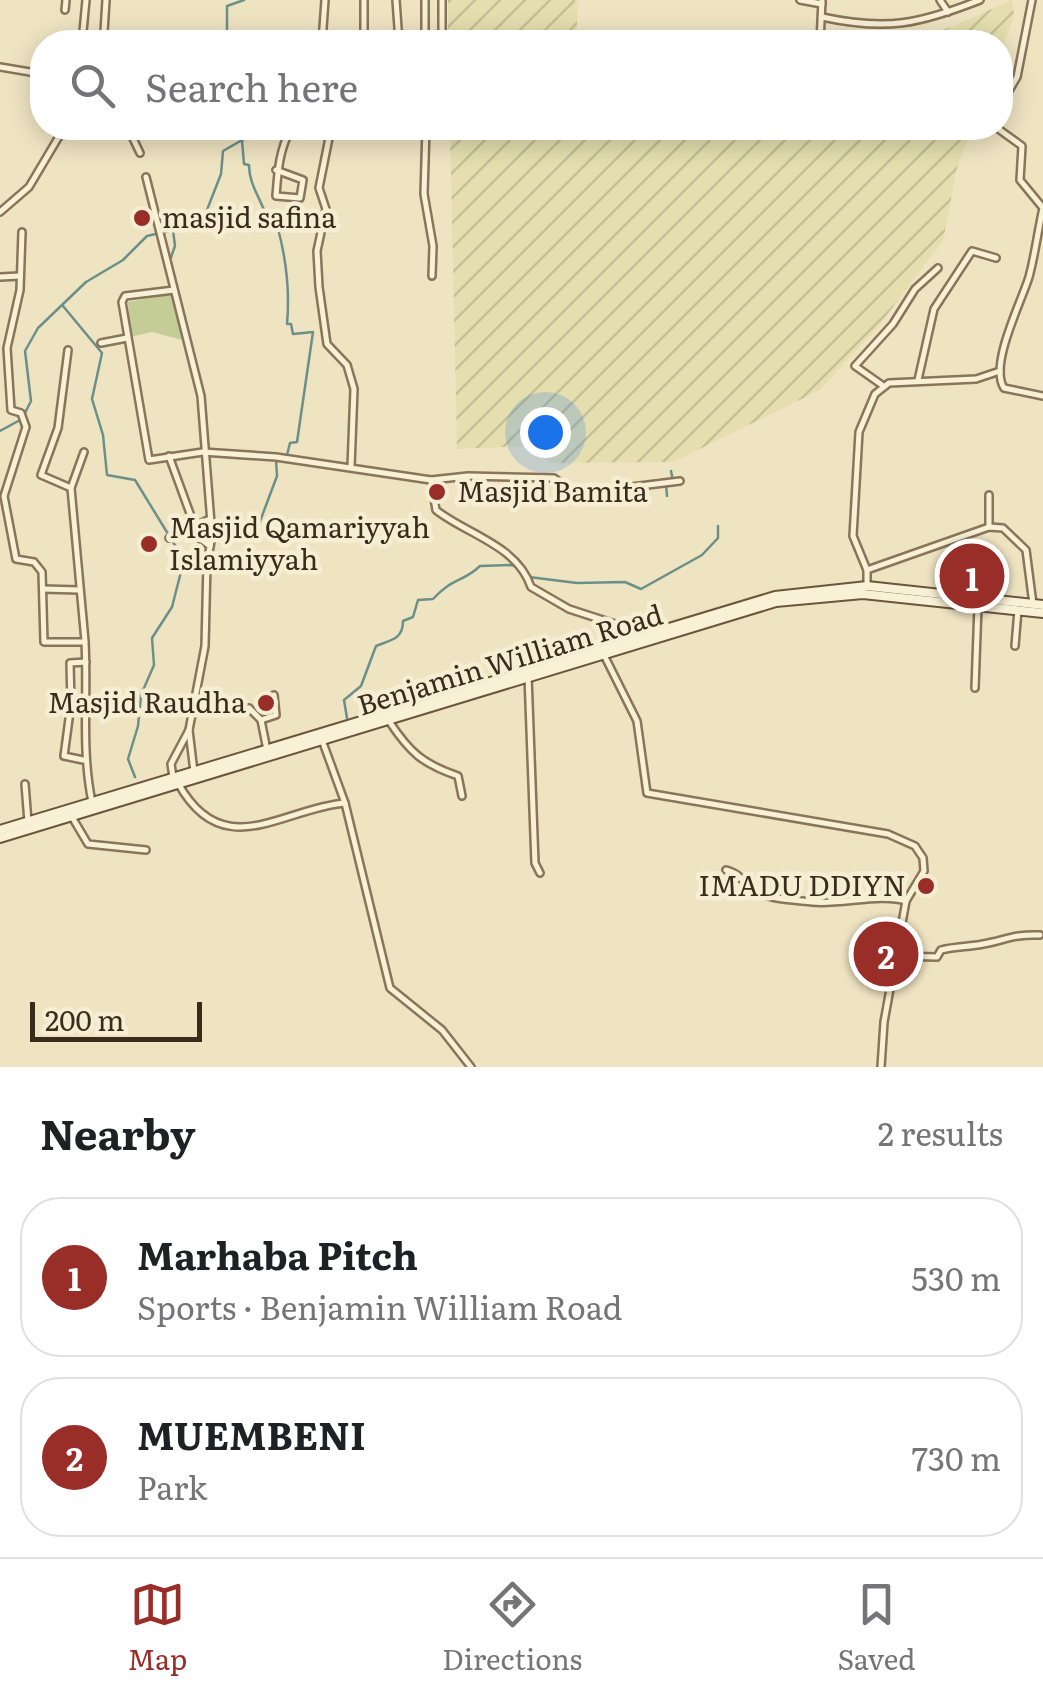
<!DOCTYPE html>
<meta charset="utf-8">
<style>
:root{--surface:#fff;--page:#f6f6f6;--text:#202124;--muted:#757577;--line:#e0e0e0;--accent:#992d28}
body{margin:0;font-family:Literata,serif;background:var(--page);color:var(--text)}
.scale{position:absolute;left:30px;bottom:25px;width:172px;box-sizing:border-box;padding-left:10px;border:5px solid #392c1d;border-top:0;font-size:28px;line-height:35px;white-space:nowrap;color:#392c1d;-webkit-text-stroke:8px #f6eed2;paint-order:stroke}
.you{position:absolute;left:545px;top:432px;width:35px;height:35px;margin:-25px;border:8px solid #fff;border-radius:50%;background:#1a73e8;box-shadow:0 0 0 15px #1a73e833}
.badge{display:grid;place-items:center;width:65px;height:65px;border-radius:50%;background:var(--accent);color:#fff;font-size:32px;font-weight:700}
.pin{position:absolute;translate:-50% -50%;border:5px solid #fff;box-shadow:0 2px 10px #0006}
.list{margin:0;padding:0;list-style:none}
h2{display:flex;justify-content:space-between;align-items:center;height:130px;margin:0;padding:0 40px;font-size:42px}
h2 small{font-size:32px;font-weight:400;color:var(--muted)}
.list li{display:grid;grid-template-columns:65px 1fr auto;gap:30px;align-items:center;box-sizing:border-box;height:160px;margin:0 20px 20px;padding:0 20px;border:2px solid var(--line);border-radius:40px}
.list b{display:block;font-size:38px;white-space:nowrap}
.list p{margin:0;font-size:32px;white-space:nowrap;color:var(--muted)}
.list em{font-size:32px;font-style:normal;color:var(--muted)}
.icon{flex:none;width:55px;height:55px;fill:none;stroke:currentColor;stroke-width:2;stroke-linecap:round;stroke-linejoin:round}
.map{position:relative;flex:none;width:1043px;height:1067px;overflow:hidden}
.search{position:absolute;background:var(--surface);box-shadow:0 5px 25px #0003;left:30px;right:30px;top:30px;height:110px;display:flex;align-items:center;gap:25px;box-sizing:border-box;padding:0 35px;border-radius:40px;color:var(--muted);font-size:38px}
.sheet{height:490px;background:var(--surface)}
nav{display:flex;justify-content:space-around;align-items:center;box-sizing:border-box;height:140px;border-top:2px solid var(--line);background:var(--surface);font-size:28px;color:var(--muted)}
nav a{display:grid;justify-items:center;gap:5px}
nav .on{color:var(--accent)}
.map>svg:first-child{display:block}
.farmland{fill:url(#farmland-furrows)}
.park{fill:#c4cd96}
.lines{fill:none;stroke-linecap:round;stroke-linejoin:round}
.stream{stroke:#6b9089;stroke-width:2.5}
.minor-casing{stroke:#897559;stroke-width:10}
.secondary-casing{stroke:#6b563c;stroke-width:12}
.minor{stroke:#f9f1d6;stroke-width:5}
.secondary{stroke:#f9f1d6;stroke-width:8}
.poi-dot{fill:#992d28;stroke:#f6eed2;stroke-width:4}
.labels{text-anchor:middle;stroke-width:9;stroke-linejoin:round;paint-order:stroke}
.poi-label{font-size:28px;fill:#392c1d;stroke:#f6eed2;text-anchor:start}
.street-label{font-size:28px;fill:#392c1d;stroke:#f6eed2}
</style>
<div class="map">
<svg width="1043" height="1067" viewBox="0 0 1043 1067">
<defs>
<pattern id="farmland-furrows" width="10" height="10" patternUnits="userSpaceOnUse" patternTransform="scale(2.5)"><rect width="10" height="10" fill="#e5dfaf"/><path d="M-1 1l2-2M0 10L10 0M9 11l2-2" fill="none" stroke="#c5c096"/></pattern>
</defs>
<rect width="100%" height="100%" fill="#efe4c2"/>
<g class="farmland">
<polygon points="448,0 574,0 578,2 576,42 448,42"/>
<polygon points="1012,0 1014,16 1001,51 1000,42 916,42"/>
<polygon points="450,128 972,128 957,168 943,241 877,328 820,390 673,462 551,463 530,446 457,449"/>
</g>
<polygon class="park" points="172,294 182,340 152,332 130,337 128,302"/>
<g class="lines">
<g class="stream">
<polyline points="234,42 227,39 227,6 244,0"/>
<polyline points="347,128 402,130"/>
<path d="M242,140L244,164L249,165C249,189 267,206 268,225H277C286,257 290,290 287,324H291L293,334L313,332L297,442L290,443L287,455"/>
<polyline points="170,260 175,246 173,230"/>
<polyline points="63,306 102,353 92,399 103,435 107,475 135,480 184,560 172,607 152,638 154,665 141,695 138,726 128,759 135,777"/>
<polyline points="0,431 22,419 31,401 25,351 38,328 86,282 123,260 147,236 173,230 205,215 221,174 223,151 263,128"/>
<polyline points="671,471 673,481"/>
<polyline points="666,484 667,496"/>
<polyline points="256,532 277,476 276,460"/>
<polyline points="529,577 577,583 625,582 641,589 702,555 718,538 718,526"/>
<path d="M347,718L344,700L361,686L376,646C390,640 403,640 403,621L413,617L418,600L433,599C453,577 462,583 480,566L512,565L519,569"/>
</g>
<defs>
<g id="minor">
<polyline points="106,0 104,32 109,42"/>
<polyline points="364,0 364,42"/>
<polyline points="396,0 399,42"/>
<polyline points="425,0 425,42"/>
<polyline points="442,0 442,42"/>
<polyline points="800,0 822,4"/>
<polyline points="940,0 948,12"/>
<polyline points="65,10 66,0"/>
<path d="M822,17C887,31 919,24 980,0"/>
<polyline points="82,42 86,0"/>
<polyline points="322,42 325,0"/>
<polyline points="820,42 822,0"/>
<polyline points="0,67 42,74"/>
<polyline points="1000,106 1017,77 1032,0"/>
<polyline points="64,128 96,128"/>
<polyline points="128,128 140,153"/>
<polyline points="331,128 319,188 326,209 317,251 319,287 327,344 347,365 354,389 351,467"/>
<polyline points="426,128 424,194 433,246 432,276"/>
<path d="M997,128L1022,146L1020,180L1043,208C1038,230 1035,255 1029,277C1021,303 989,365 1004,388L1043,396"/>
<polyline points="394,130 394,128"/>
<path d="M276,170L303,180L300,198L276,196C278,170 279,151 291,128"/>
<polyline points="146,177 201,396 212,536 207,563 205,646 189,730 194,772"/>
<polyline points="0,212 29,187 64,128"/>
<path d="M22,232L20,290L7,348L11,410L21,413L26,427L4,496L16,559L34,562L42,572L44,642H85C88,696 81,749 92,802"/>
<polyline points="0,277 20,276"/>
<polyline points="174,290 125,296 122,302 149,460 203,452 276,457 431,480 468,476 554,478 575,494 680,481"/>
<polyline points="101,343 127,338"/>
<polyline points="68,350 58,428 41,475 71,488"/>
<polyline points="918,380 934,309 972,251 996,258"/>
<polyline points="882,385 855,366 893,324 915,289 938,268"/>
<polyline points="84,452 71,488 85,641"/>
<polyline points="169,456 199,538 210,546"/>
<path d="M431,480L436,510C466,534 517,545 531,587L569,609L643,633"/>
<polyline points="989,527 989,495"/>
<polyline points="169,538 210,519"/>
<polyline points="867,570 989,527 1003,528 1026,550 1033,604"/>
<polyline points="867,586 867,570 853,536 859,432 875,394 889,383 976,379 1000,371"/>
<polyline points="43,589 79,590"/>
<polyline points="1015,646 1018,610"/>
<polyline points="604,655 637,721 647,793 888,834 915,846 923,858 924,871 906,901 884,1022 881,1067"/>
<polyline points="528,676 535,863 540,873"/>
<polyline points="975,688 978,606"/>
<polyline points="249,708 261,720 267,750"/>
<polyline points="261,720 276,715 274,695"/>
<path d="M389,721C410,753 423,764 458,776L462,796"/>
<polyline points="322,740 345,803"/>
<polyline points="83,760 64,756 71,704 70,663 86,662"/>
<polyline points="173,777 171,764 189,730"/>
<path d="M178,783C223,865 283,808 345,803L390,988L442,1030L471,1067"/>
<polyline points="25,784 28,822"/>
<polyline points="72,817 88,844 146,850"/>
<path d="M726,870C742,875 740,879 750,888C762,899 796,900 812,902C841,905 881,893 906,901"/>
<path d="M898,956L937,957L941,950C956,946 969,947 983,944C1006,940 1013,934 1040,935"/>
</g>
<g id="secondary">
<polyline points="0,830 775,596 867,586 1043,605"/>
<polyline points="0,838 776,602 863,594 1043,613"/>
</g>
</defs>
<use href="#minor" class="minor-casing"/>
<use href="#secondary" class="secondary-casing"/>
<use href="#minor" class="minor"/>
<use href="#secondary" class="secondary"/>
</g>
<g class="poi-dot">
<circle cx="142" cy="218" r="10"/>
<circle cx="437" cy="492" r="10"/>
<circle cx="149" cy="544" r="10"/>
<circle cx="266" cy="703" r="10"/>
<circle cx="926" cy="886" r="10"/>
</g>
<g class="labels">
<g class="poi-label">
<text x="162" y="228">masjid safina</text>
<text x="457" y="502">Masjid Bamita</text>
<text x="169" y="538">Masjid Qamariyyah<tspan x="169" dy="32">Islamiyyah</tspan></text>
<text x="246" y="713" text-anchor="end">Masjid Raudha</text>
<text x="906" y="896" text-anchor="end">IMADU DDIYN</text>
</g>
<g class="street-label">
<text transform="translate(510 660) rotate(-17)" y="10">Benjamin William Road</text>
</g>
</g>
</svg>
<div class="scale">200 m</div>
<div class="you"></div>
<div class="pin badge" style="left:972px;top:576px">1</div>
<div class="pin badge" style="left:886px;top:954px">2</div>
<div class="search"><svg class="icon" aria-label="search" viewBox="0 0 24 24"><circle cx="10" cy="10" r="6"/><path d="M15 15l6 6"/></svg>Search here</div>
</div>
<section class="sheet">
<h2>Nearby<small>2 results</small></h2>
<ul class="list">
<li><span class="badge">1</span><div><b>Marhaba Pitch</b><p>Sports · Benjamin William Road</p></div><em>530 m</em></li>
<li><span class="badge">2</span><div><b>MUEMBENI</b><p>Park</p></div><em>730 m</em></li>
</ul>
</section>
<nav>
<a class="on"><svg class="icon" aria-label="map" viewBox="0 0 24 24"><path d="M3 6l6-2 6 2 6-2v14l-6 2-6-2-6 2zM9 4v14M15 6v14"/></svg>Map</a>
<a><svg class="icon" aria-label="directions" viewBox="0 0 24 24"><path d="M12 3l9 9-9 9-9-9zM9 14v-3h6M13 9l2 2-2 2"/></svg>Directions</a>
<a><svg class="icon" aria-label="saved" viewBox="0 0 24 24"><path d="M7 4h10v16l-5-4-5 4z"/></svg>Saved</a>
</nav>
